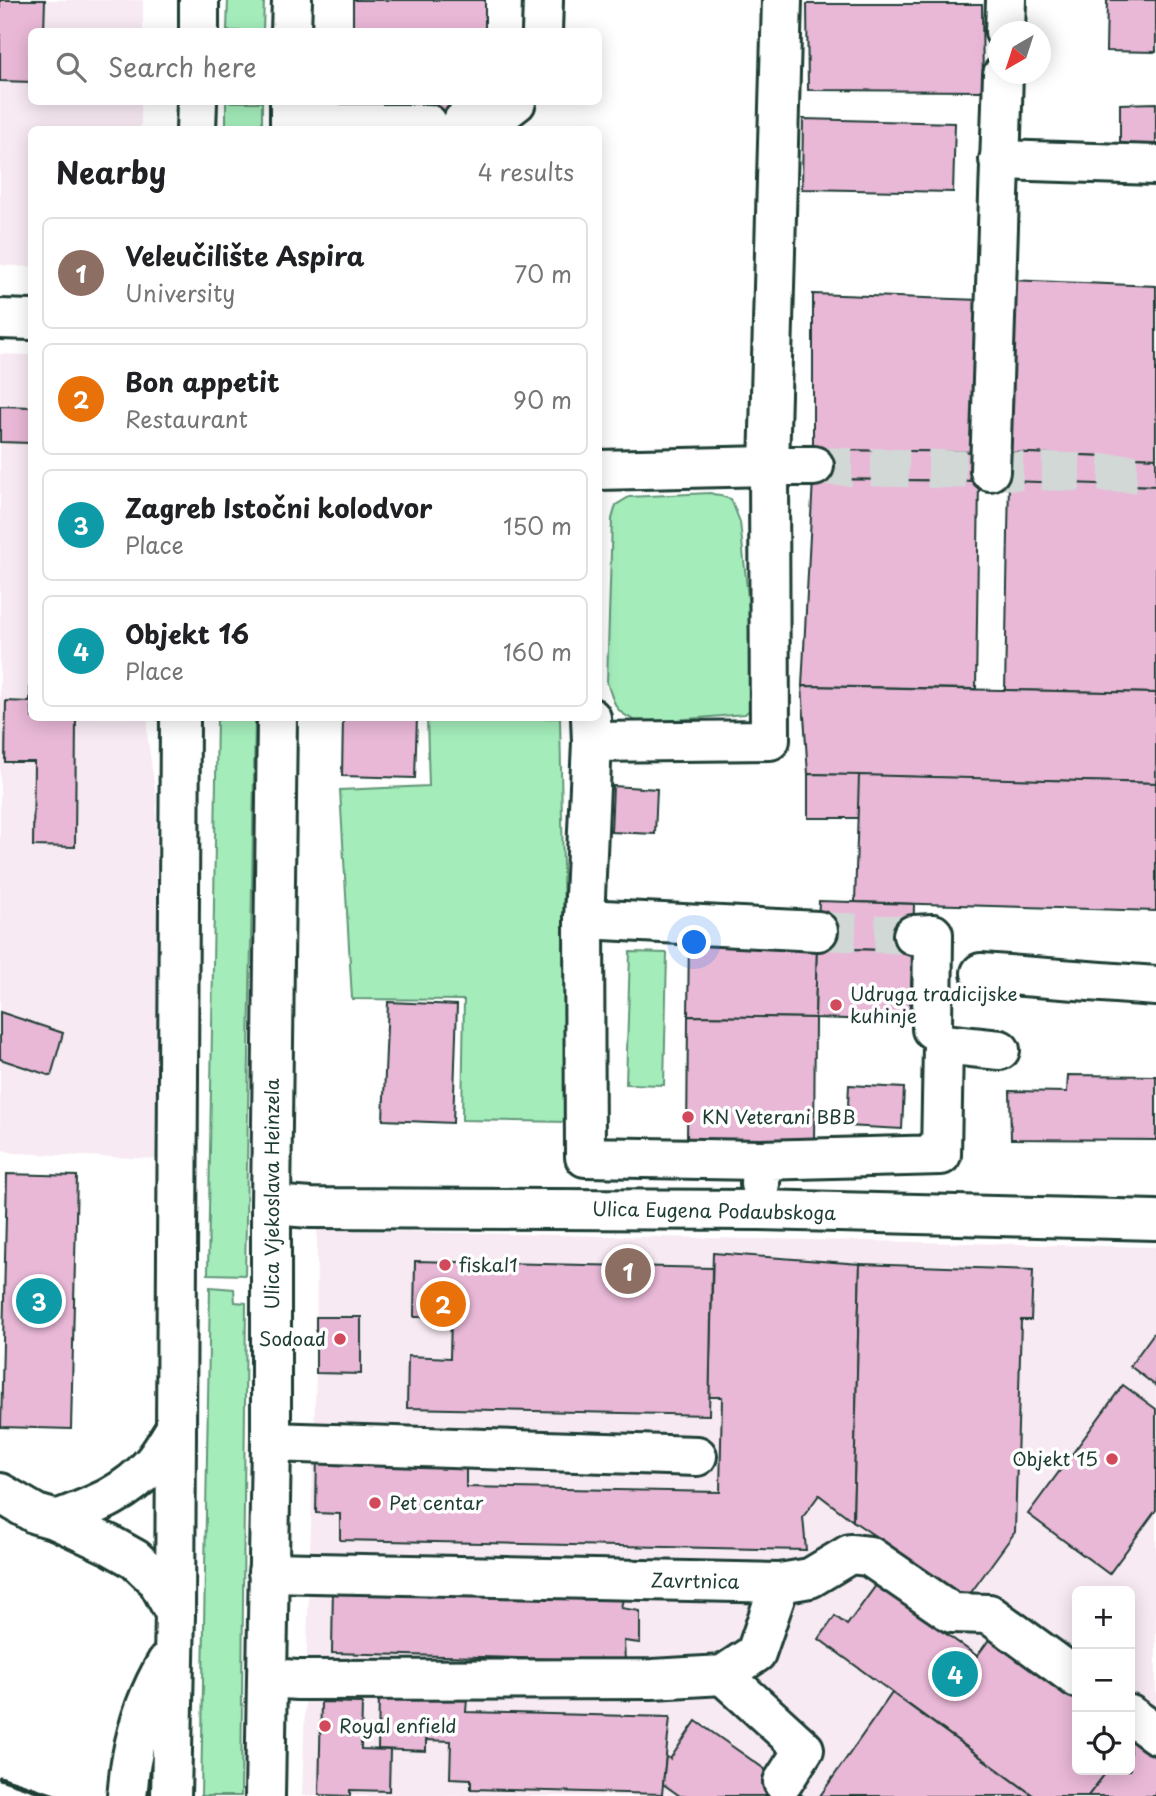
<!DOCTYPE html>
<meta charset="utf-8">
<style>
:root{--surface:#fff;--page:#f2f2f2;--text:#202124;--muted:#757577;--line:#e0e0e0;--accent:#7c3aed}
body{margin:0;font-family:"Playpen Sans",sans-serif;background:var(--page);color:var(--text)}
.controls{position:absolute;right:21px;bottom:21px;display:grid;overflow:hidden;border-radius:10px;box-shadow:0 4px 18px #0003}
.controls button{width:63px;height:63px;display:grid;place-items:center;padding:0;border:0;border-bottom:2px solid var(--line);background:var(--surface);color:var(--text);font:35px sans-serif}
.compass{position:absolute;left:988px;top:21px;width:63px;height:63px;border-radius:50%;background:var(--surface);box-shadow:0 4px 18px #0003;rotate:219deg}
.you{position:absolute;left:695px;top:943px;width:24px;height:24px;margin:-18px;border:5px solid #fff;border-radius:50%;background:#1a73e8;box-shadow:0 0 0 10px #1a73e833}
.badge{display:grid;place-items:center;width:46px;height:46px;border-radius:50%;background:var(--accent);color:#fff;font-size:23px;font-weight:700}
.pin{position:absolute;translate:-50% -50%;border:4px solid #fff;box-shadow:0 2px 7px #0006}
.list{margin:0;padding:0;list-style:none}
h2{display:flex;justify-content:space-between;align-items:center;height:91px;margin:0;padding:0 28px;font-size:30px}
h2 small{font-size:23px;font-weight:400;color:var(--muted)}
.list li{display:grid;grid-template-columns:46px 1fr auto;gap:21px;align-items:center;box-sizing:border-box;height:112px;margin:0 14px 14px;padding:0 14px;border:2px solid var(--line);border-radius:10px}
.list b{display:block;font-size:26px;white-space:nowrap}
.list p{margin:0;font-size:23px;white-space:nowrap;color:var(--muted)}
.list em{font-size:23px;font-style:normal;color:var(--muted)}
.icon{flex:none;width:38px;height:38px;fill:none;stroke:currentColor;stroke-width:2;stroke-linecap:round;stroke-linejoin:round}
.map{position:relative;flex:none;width:1156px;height:1796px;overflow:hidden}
.search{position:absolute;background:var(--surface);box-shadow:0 4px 18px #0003;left:28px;top:28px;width:574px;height:77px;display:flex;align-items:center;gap:18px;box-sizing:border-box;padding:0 24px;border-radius:10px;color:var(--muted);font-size:26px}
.panel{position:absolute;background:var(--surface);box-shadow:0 4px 18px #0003;left:28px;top:126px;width:574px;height:595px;border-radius:10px}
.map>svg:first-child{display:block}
.built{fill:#f8eaf3;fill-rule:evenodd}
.green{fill:#a4edbb;stroke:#629578;stroke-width:2}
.building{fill:#e9b8d7;stroke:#1f3d34;stroke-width:2}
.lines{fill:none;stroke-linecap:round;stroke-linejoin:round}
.minor-tunnel{stroke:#d2d8d6;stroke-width:38;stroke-dasharray:38 19;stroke-linecap:butt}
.minor-casing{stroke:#1f3d34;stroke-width:44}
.major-casing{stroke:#1f3d34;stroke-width:44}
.minor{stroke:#fff;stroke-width:38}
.major{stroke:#fff;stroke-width:38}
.rail{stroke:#1f3d34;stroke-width:5}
.poi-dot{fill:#d1495b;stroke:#fff;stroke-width:2.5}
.labels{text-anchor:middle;stroke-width:7;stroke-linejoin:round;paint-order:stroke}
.poi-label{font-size:19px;fill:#1f3d34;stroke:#fff;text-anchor:start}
.street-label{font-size:19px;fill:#1f3d34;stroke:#fff}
</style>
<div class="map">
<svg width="1156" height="1796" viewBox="0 0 1156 1796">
<rect width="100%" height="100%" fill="#fff"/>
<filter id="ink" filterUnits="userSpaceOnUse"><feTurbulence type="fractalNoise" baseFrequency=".0143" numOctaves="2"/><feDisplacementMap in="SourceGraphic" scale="14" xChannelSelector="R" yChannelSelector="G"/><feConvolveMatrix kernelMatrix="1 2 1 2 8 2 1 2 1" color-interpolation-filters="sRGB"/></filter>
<g filter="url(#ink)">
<g class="built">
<polygon points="0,0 143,0 143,31 32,32 32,102 141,102 141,129 32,130 31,267 0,265"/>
<polygon points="0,354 31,355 32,718 148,718 147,733 156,796 157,1159 13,1153 0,1149"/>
<path d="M317,1230L1156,1247V1796H302L316,1373ZM1077,1591H1130V1770H1077Z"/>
</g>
<g class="green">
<polygon points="228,0 264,0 263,31 227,31"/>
<rect x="226" y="102" width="36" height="27"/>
<path d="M710,493L731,499L740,522L758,694L755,705L745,714L641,723C615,713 615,707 607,682L612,519L616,505L629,497Z"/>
<polygon points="217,718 255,718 245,1275 208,1274"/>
<polygon points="427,718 560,718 568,1122 462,1120 464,1000 352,999 340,790 429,786"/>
<polygon points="630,952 667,953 664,1085 626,1084"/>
<polygon points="210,1287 234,1289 235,1302 246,1303 241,1796 201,1796"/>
</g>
<g class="building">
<polygon points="0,0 45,0 44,32 32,32 32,82 0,81"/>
<polygon points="353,0 485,0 485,32 353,30"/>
<polygon points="1107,0 1156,0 1156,52 1106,51"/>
<polygon points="807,4 982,4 983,91 808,90"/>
<polygon points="428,102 465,102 463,130 428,130"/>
<polygon points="1156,103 1156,146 1120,146 1120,104"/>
<polygon points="803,119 955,123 953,192 802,189"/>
<polygon points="1009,280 1156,286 1156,458 1003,452"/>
<polygon points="813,294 980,300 974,452 813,450"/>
<polygon points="0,406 32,407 32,492 29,492 30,443 0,442"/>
<polygon points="813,450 1003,452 1156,458 1156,486 979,481 813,479"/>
<polygon points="813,479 979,481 976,689 802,686"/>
<polygon points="1009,481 1156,486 1156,693 1005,690"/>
<polygon points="31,616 32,718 76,718 75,847 33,846 34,762 5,762 6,701 30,702"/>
<polygon points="802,686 1156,693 1156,783 808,774"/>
<polygon points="343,718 417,718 415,778 342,776"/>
<polygon points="808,774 859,775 859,818 808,818"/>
<polygon points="859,775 1156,783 1156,911 855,902"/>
<polygon points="613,786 657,789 655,834 611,832"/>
<polygon points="819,901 914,904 913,951 817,948"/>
<polygon points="689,938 817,948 815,1018 688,1016"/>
<polygon points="817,948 913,951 909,1021 815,1018"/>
<polygon points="388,1002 457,1005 453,1123 383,1120"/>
<polygon points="0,1012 63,1033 51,1076 0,1059"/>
<polygon points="688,1016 815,1018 814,1142 687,1142"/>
<polygon points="1068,1075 1156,1076 1156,1140 1011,1139 1010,1091 1067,1092"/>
<polygon points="849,1085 904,1088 902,1129 847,1126"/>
<polygon points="7,1174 77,1176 71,1429 1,1427"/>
<polygon points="713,1253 860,1264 853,1521 819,1495 803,1517 806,1550 340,1540 340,1514 316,1513 317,1451 466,1454 466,1487 720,1492 722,1397 709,1397"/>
<polygon points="415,1261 712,1268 709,1415 407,1408 408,1356 450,1358 451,1317 414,1317"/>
<polygon points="860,1264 1033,1270 1031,1320 1021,1320 1015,1532 967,1598 853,1521"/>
<polygon points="316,1317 361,1317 361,1374 316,1373"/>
<polygon points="1156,1330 1156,1386 1130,1366"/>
<polygon points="1123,1385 1156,1409 1156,1510 1109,1574 1028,1514"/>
<polygon points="333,1583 624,1594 621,1608 640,1611 640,1643 624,1641 625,1661 332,1653"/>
<polygon points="877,1584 977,1656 991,1637 1077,1700 1077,1770 1108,1770 1088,1796 1034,1796 819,1639 835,1616 847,1625"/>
<polygon points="892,1693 1034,1796 820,1796"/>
<polygon points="379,1696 467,1698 466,1712 670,1717 662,1794 471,1789 471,1779 450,1778 451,1741 426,1740 426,1751 378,1749"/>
<polygon points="321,1702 362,1703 361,1749 390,1750 389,1791 350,1790 350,1796 319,1795"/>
<polygon points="696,1721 803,1796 680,1796 663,1784 666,1756 670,1759"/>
<polygon points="1130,1739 1156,1758 1156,1796 1088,1796 1108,1770 1130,1770"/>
</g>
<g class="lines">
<g class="minor-tunnel">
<polyline points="814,466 1156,474"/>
<polyline points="818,931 913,935"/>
</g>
<defs>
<g id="minor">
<polyline points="542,32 543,0"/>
<polyline points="1005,32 1006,0"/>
<polyline points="312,102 319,115 337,124 337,130"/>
<polyline points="463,121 507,109 516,102"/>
<polyline points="337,124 428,124"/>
<polyline points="999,160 1156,165"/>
<polyline points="0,319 32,320"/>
<polyline points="598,470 769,466 814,466"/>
<polyline points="990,471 1003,74"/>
<polyline points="591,718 592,742 584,919 585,1157 761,1160"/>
<polyline points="592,742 770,740 769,466 782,0"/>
<polyline points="584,919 818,931"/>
<polyline points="913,935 933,934 932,1029"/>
<polyline points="981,973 1156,986"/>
<polyline points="760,1184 761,1160 941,1155 943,1044 1000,1050"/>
<polyline points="271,1205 311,1208 759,1210 1156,1220"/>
<polyline points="271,1442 697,1456"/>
<polyline points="0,1493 36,1514 57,1520 110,1545 135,1559 157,1580 175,1613"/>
<path d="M57,1520C93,1506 125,1495 151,1465C161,1454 168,1440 176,1428"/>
<polyline points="268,1572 780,1583 810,1578 850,1554 869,1556 952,1613 989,1614 1077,1678"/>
<polyline points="723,1675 804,1749 783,1782"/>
<polyline points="268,1678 298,1680 652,1679 723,1675 756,1653 780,1583"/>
<polyline points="1130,1715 1156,1734"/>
</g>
<g id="major">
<polyline points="199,32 199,0"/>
<polyline points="291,32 292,0"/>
<polyline points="196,130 197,102"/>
<polyline points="290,130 290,102"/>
<path d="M127,1796C129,1783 129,1769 132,1757C138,1724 150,1690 167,1662"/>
<polyline points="171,1796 175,1613 180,718"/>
<polyline points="265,1796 271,1442 271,1205 277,718"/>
</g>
</defs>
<use href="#minor" class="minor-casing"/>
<use href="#major" class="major-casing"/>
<use href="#minor" class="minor"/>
<use href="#major" class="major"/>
<polyline class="rail" points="0,1778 55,1796"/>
</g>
</g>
<g class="poi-dot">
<circle cx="836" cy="1005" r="7"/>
<circle cx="688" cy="1117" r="7"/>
<circle cx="445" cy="1265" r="7"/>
<circle cx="340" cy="1339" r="7"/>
<circle cx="1112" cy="1459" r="7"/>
<circle cx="375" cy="1503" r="7"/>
<circle cx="325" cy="1726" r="7"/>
</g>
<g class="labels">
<g class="poi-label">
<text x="850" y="1001">Udruga tradicijske<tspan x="850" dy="22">kuhinje</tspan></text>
<text x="702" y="1124">KN Veterani BBB</text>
<text x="459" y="1272">fiskal1</text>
<text x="326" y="1346" text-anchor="end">Sodoad</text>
<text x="1098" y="1466" text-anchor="end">Objekt 15</text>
<text x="389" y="1510">Pet centar</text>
<text x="339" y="1733">Royal enfield</text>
</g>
<g class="street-label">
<text transform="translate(272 1194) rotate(-90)" y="7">Ulica Vjekoslava Heinzela</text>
<text transform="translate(714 1211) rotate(1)" y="7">Ulica Eugena Podaubskoga</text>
<text transform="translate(695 1581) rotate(1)" y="7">Zavrtnica</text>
</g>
</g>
</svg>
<div class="controls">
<button>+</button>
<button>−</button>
<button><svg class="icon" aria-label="locate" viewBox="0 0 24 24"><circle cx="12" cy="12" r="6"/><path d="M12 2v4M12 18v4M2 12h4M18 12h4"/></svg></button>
</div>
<svg class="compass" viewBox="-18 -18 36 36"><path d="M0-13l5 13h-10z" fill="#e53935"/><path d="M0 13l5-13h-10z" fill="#757577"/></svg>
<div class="you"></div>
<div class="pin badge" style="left:628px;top:1271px;background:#8d6e63">1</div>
<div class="pin badge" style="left:443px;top:1304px;background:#e8710a">2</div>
<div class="pin badge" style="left:39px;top:1301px;background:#0f9aa8">3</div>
<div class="pin badge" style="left:955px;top:1674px;background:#0f9aa8">4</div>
<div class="search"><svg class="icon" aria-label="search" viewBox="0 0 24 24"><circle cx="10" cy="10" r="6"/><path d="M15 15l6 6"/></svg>Search here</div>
<section class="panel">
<h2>Nearby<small>4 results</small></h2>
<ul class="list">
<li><span class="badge" style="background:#8d6e63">1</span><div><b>Veleučilište Aspira</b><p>University</p></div><em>70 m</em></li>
<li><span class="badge" style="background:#e8710a">2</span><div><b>Bon appetit</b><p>Restaurant</p></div><em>90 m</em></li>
<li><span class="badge" style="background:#0f9aa8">3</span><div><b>Zagreb Istočni kolodvor</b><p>Place</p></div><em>150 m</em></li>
<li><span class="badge" style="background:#0f9aa8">4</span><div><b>Objekt 16</b><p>Place</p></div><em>160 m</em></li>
</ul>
</section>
</div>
